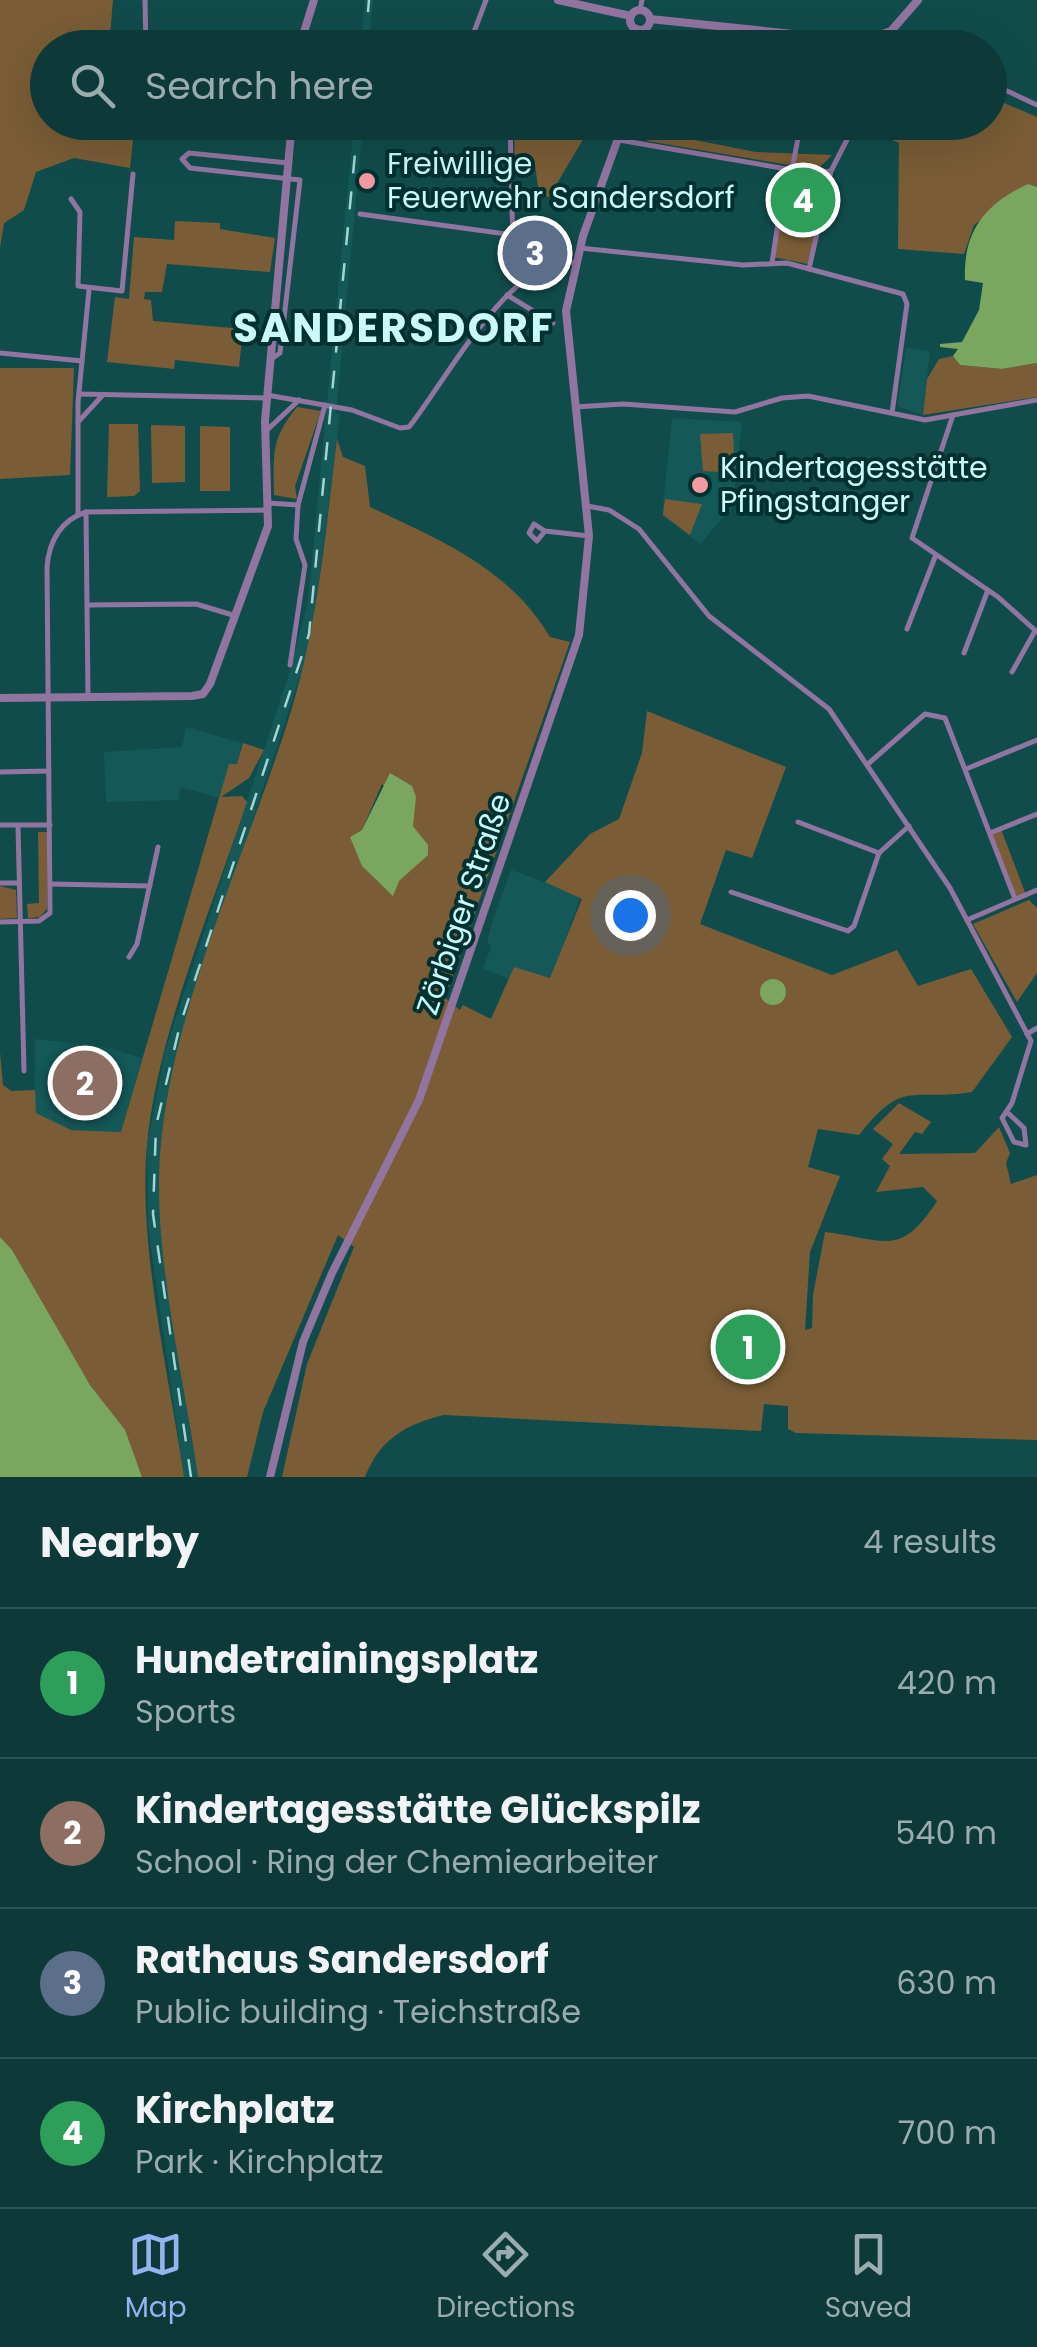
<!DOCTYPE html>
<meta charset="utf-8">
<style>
:root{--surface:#0d3939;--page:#1b4444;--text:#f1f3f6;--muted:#9aacae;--line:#2d5353;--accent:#95b2f1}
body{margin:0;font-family:Poppins,sans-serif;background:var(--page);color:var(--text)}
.you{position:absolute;left:630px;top:915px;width:35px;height:35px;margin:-25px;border:8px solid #fff;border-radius:50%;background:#1a73e8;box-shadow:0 0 0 15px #1a73e833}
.badge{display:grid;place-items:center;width:65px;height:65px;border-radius:50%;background:var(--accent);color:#fff;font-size:32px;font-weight:700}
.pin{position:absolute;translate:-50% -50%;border:5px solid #fff;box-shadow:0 2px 10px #0006}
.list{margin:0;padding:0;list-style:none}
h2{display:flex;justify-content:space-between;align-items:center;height:130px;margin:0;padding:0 40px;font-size:42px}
h2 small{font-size:32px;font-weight:400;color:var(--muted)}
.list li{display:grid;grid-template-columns:65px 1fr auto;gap:30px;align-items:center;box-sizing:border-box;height:150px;padding:0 40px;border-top:2px solid var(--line)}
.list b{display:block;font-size:38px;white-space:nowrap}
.list p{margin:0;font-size:32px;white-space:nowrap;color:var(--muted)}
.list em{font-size:32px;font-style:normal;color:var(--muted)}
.icon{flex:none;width:55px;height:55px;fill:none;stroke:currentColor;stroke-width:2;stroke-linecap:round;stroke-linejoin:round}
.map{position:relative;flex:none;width:1037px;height:1477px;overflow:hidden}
.search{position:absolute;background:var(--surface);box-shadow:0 10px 40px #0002;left:30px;right:30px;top:30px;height:110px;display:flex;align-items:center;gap:25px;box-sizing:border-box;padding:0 35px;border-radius:55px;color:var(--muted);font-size:38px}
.sheet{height:730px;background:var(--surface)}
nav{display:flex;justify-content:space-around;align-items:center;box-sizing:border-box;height:140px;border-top:2px solid var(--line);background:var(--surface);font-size:28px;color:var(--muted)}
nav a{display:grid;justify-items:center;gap:5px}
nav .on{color:var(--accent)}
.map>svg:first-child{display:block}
.built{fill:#145858}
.green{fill:#7a5d36;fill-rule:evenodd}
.water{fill:#7ba660}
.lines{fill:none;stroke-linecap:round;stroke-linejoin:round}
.minor{stroke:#9274a1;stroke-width:5}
.tertiary{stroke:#9274a1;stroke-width:8}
.rail{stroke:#a2d5d4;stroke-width:2.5;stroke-dasharray:18 18;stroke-linecap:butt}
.poi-dot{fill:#f49aa2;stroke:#003130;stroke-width:4}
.labels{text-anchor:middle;stroke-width:8;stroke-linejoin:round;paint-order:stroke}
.poi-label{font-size:30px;fill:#cafaf9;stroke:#003130;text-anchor:start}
.street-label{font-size:30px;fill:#cafaf9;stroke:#003130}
.district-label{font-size:40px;font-weight:bold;letter-spacing:2.5px;fill:#cafaf9;stroke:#003130}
</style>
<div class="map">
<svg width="1037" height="1477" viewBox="0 0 1037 1477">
<rect width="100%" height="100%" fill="#114c4c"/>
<g class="built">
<polygon points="365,0 373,0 369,47 361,47"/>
<polygon points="354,123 363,123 336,413 340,414 311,643 191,1008 163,1125 159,1177 162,1232 198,1477 184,1477 148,1228 147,1145 165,1051 290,670 308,600"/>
<polygon points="906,348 930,351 923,415 901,408 898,403"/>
<polygon points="672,418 742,422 733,506 700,544 662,515"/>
<polygon points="186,727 242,743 237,764 229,764 220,798 180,787 179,800 106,802 104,752 182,747"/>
<polygon points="511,870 581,895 546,994 483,969 491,947 487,941 493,920"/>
<polygon points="35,1039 102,1046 142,1058 121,1132 71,1130 35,1113"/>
</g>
<g class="green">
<polygon points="0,0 113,0 109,47 48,48 48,122 135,123 130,168 74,158 36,172 24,210 4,223 0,248"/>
<polygon points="990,97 1037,117 1037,187 1028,184 974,225 964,254 898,249 899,143 861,126 863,122 990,122"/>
<polygon points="523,123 550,133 549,129 558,134 585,136 549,197 539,194 535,165 515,160 514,133"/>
<polygon points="649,131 756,152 832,155 820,167 801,167 647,141"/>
<polygon points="792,173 828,180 808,264 773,257"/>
<polygon points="175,221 220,223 220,229 275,238 270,272 167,264 162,292 145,292 144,299 151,300 153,321 243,329 239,367 175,360 174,369 107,362 115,297 129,299 134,237 174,240"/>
<polygon points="953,356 960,365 1002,369 1037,363 1037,397 923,415 927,379 939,359"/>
<polygon points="0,368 74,368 70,475 0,479"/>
<path d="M297,407L321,411L295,486L297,499L274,495C274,454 270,440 297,407Z"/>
<polygon points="109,424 138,424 140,491 134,496 107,497"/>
<polygon points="151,425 185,426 185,482 152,483"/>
<polygon points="200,426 230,427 230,491 200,491"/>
<polygon points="733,433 735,473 703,471 700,434"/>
<path d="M337,439L343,457L365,466L370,507C440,540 509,568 550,637L570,642L445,998L460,1010L463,1005L491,1019L514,967L550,978L582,899L545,882L590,834L619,819L642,753L647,711L786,767L752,858L726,850L700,924L832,975L897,950L918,986L971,969L1012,1037L972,1092C913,1102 904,1077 859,1135L818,1129L808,1167L840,1176L810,1252L805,1330L812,1328L813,1295L825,1232C884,1239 900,1259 937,1201L923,1187L876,1192L890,1166L882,1159L893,1144L873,1129L899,1103L931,1122L922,1134L915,1132L899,1154L975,1153L999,1127L1010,1153L1006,1163L1011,1184L1037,1175V1440L796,1433L788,1429V1406L764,1404L761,1431L444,1415C406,1424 380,1439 365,1477H282L307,1364L354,1247L338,1235L263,1412L247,1477H198C184,1377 153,1255 160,1155C170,1012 245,857 288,721C318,628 325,534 337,439ZM382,784L427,845L399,881L350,837L362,830Z"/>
<polygon points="665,499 702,504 690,535 663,515"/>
<path d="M243,743L264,750L249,778L221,797L242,796L247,802C212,908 157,1035 147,1145C138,1247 169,1374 184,1477H142L124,1430L90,1385L0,1237V1052L3,1085L11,1091L35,1090L36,1113L71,1130L121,1132L229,764H237Z"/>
<polygon points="1001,829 1026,895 1015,899 990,833"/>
<polygon points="38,832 47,832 47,909 40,917 28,918 27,904 39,903"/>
<polygon points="0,886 16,890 17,918 0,919"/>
<polygon points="1029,900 1037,908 1037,973 1017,1002 973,924"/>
</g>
<g class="water">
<path d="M1028,184L1037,187V363L1002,369L960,365L953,356L958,349L940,347V344L962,342L979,310L983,283L965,280C963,232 984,204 1028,184Z"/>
<polygon points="390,773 412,786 416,797 413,826 428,845 428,855 399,881 393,896 362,866 350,837 362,830"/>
<circle cx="773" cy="992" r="13"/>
<polygon points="0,1237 12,1250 90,1385 125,1430 142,1477 0,1477"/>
</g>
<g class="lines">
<g class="minor">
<polyline points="145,0 146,48"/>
<polyline points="640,10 642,0"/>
<polyline points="891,31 908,48"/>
<polyline points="468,48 486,0"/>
<polyline points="990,83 1037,105"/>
<polyline points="510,122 513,247 533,278"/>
<polyline points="537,122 622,132"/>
<polyline points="619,140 810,173 831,171"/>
<polyline points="792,170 801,122"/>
<polyline points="71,199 80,212 78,286 122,291 133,174"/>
<polyline points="360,214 514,235"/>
<polyline points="580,248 743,265 787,263 903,294 907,304 892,413"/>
<polyline points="772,263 786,169"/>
<polyline points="809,269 831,171 856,122"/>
<polyline points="507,295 553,323"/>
<polyline points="0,353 82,361"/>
<polyline points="270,360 280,353 300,180 190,168 182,159 189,153 288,163"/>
<polyline points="79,394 266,398"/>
<path d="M267,395L352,410L400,428L409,427C442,387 516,247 576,263"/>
<polyline points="575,407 623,404 735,412 782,398 808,396 925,420 1037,400"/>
<polyline points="953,415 912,538 998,597 1037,632"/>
<polyline points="78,422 102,396"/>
<polyline points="265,432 299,400"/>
<polyline points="268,503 298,505"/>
<polyline points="587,506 609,510 639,529 709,616 829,709 950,888 1031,1041 1012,1103 1002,1118 1014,1142 1026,1145 1024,1128 1008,1113"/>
<polyline points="86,512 88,697"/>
<polyline points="78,515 78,402 89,290"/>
<polyline points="545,531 537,541 529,533 534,524 545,531 589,536"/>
<polyline points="87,605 196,604 236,616"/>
<polyline points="907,629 935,557"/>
<polyline points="964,653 988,590"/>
<polyline points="290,665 305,565 296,539 298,505 325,405"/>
<polyline points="1012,672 1035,631"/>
<polyline points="868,764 925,714 945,718 1015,899"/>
<polyline points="966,769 1037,740"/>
<polyline points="0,772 49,771"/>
<polyline points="798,822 879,853"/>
<polyline points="0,825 50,825"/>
<polyline points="18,826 24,1071"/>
<polyline points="990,833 1037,814"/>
<polyline points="0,883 19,883"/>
<polyline points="50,884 150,886"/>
<polyline points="731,892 848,931 854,926 879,853 909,826"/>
<polyline points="967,920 1037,890"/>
<path d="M0,922L39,921L50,913L47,567C49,541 61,520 86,512L268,510"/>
<polyline points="129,957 137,944 158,847"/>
<polyline points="1027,1034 1037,1028"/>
</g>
<g class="tertiary">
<polyline points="558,0 631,16"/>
<circle cx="640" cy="20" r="10"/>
<polyline points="650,19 861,41 891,31 918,0"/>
<polyline points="299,48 314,0"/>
<polyline points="632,48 636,29"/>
<polyline points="0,698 192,696 203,694 210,684 268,526 265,421 292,122"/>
<polyline points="270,1477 303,1342 332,1273 419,1100 579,635 589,536 566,311 583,236 624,122"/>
</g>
<g class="rail">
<polyline points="365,48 369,0"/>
<polyline points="191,1477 153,1214 156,1126 180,1025 309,634 358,122"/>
</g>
</g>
<g class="poi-dot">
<circle cx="367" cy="181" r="10"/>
<circle cx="700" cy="485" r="10"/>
</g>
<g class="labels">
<g class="poi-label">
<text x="387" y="174">Freiwillige<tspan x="387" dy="34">Feuerwehr Sandersdorf</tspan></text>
<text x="720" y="478">Kindertagesstätte<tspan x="720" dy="34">Pfingstanger</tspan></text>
</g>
<g class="street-label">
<text transform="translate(464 904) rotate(-71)" y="10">Zörbiger Straße</text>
</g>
<g class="district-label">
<text x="394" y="342">SANDERSDORF</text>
</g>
</g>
</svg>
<div class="you"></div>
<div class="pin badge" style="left:748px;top:1347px;background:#2e9e5b">1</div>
<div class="pin badge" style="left:85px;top:1083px;background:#8d6e63">2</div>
<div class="pin badge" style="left:535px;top:253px;background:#5c6f8a">3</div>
<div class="pin badge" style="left:803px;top:200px;background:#2e9e5b">4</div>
<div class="search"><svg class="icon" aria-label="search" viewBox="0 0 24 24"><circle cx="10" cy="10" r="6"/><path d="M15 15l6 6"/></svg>Search here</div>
</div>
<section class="sheet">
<h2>Nearby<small>4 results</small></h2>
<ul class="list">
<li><span class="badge" style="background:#2e9e5b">1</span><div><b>Hundetrainingsplatz</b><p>Sports</p></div><em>420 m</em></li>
<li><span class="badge" style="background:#8d6e63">2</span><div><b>Kindertagesstätte Glückspilz</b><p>School · Ring der Chemiearbeiter</p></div><em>540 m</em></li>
<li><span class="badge" style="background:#5c6f8a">3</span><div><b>Rathaus Sandersdorf</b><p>Public building · Teichstraße</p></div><em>630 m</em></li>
<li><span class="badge" style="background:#2e9e5b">4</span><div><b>Kirchplatz</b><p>Park · Kirchplatz</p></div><em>700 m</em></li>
</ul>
</section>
<nav>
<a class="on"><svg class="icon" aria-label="map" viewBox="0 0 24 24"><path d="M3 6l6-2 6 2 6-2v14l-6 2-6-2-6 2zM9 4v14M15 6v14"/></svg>Map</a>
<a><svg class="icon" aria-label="directions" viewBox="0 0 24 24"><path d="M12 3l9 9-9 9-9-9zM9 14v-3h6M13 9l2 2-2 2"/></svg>Directions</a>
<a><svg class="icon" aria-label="saved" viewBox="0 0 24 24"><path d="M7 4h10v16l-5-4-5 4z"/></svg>Saved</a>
</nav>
